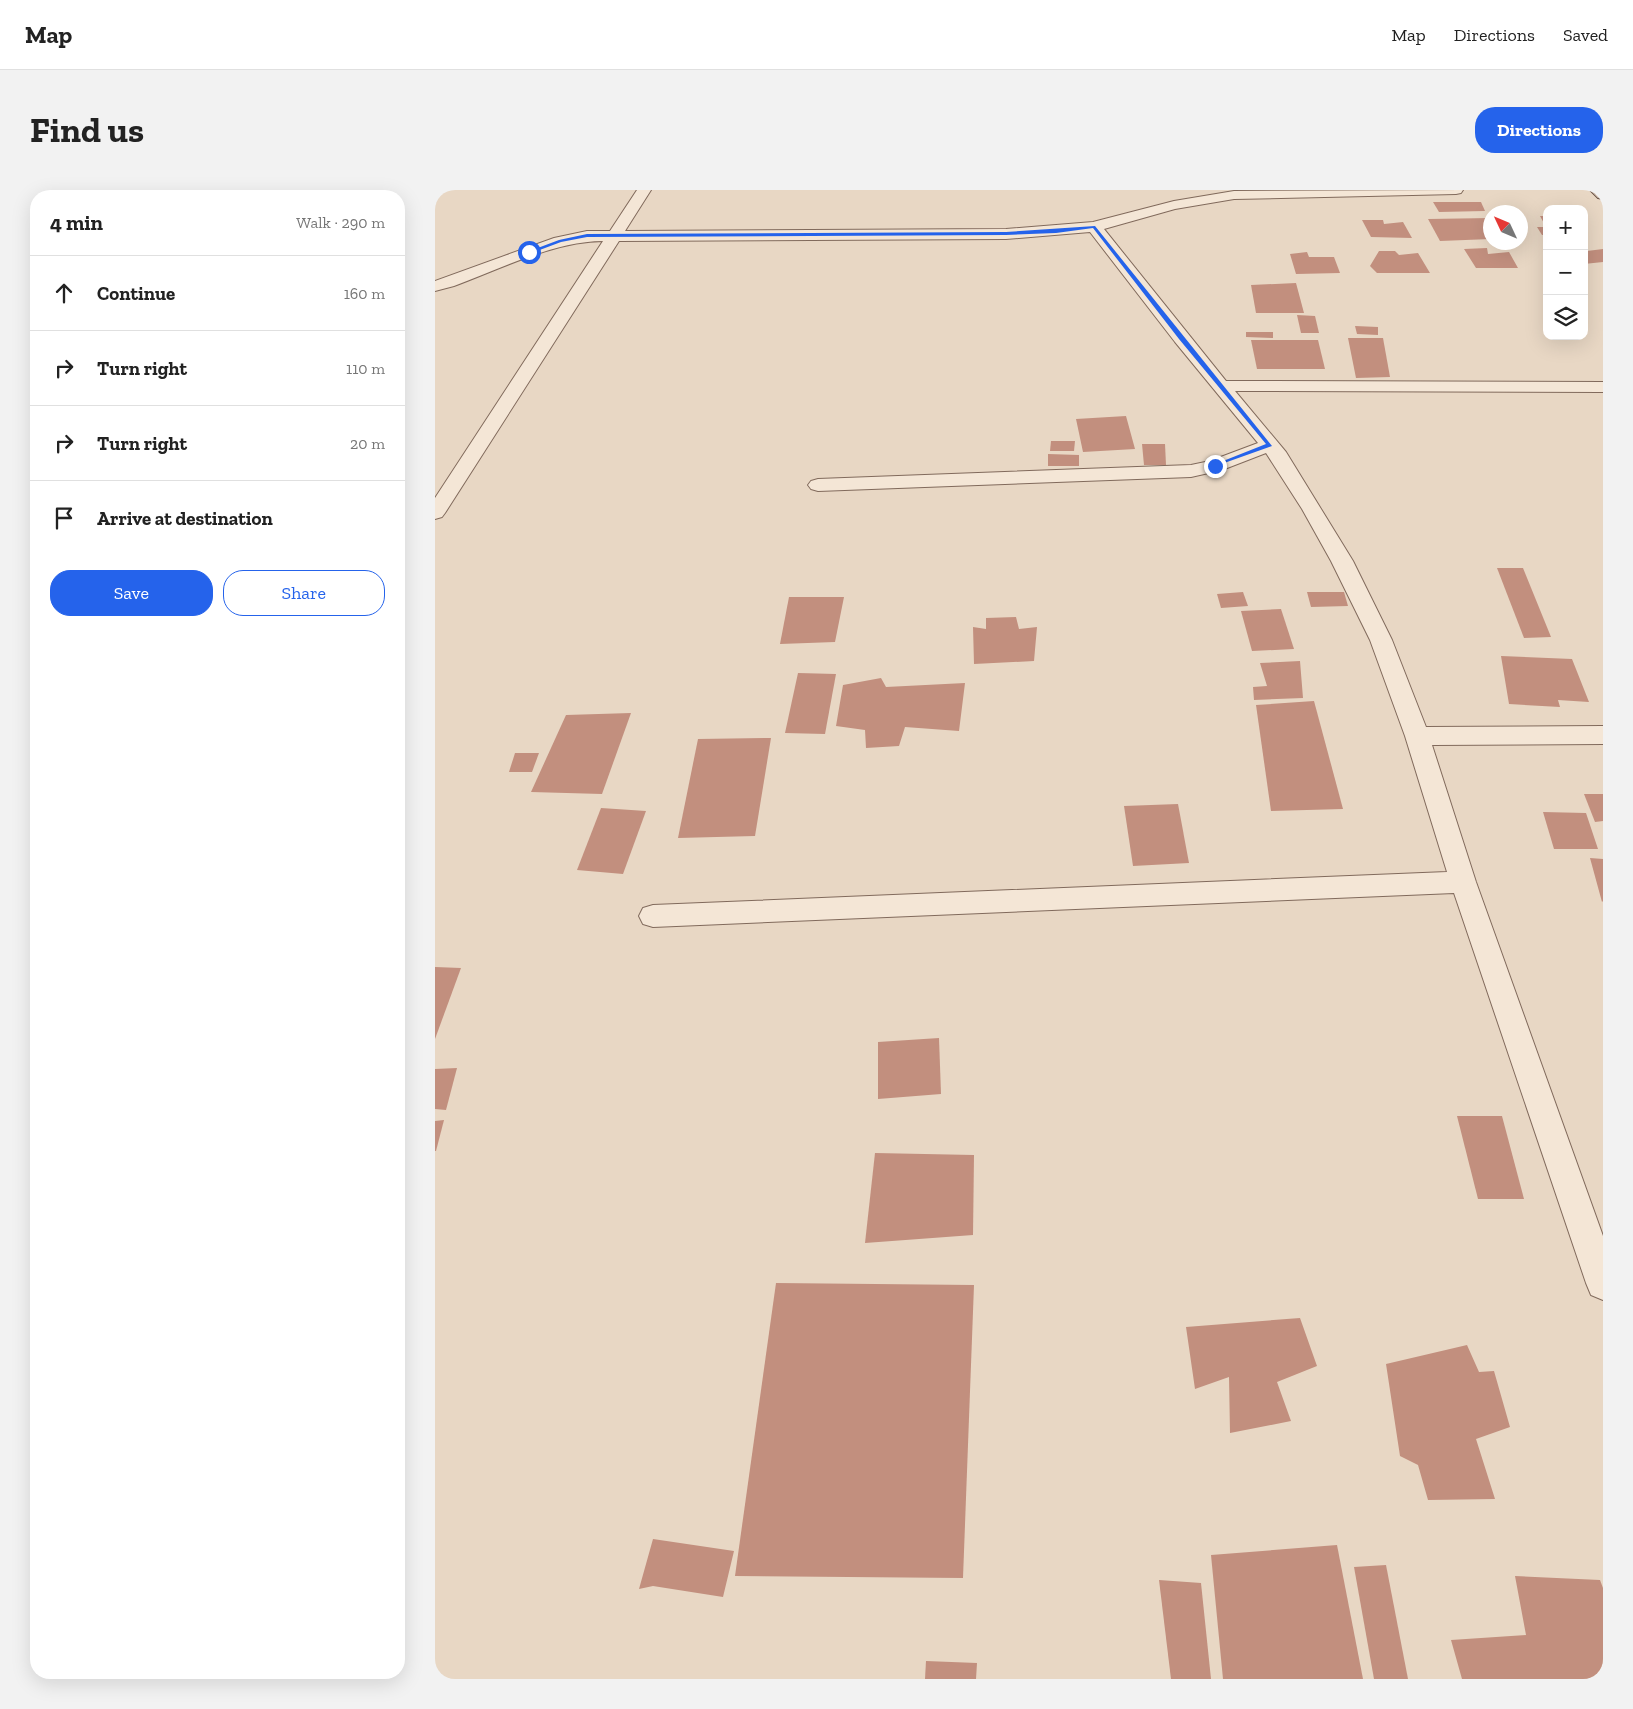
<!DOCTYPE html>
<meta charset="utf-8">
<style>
:root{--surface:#fff;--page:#f2f2f2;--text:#222;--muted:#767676;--line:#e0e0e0;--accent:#2563eb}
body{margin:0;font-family:"Zilla Slab",serif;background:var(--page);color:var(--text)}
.controls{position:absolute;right:15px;top:15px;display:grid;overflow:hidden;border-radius:10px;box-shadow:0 5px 20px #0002}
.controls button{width:45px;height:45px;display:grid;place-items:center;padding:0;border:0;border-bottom:1px solid var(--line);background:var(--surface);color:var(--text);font:25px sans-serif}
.compass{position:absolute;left:1048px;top:15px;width:45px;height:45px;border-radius:50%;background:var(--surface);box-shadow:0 5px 20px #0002;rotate:314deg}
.stop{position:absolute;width:15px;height:15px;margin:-11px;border:4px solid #2563eb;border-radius:50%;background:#fff}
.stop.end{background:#2563eb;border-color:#fff;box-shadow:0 1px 5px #0008}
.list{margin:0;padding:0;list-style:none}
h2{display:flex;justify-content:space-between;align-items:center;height:65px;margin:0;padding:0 20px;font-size:21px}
h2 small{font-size:16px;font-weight:400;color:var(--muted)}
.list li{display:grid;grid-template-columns:32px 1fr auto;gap:15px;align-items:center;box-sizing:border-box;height:75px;padding:0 20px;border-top:1px solid var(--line)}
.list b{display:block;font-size:19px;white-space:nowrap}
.list em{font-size:16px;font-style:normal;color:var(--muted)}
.actions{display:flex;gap:10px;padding:15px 20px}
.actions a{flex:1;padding:11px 0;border:1px solid var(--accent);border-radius:20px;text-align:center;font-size:18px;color:var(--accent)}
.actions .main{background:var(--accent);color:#fff}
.icon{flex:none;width:28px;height:28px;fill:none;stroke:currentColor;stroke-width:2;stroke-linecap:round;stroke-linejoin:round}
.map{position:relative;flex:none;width:1168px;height:1489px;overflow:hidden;border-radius:20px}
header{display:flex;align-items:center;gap:30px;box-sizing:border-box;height:70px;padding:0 25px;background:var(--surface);border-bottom:1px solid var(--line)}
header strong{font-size:24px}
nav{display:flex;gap:28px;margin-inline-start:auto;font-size:18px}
.intro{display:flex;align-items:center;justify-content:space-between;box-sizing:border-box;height:120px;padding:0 30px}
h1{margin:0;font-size:35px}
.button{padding:12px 22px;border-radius:20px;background:var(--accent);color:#fff;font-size:18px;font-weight:700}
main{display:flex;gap:30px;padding:0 30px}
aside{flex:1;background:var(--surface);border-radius:20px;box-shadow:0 5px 20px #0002}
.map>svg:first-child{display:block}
.building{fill:#c28f7e}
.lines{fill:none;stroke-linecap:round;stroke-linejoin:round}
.street-casing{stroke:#816a5c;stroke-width:2}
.secondary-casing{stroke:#624b40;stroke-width:2}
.street{fill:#f4e6d6;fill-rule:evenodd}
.secondary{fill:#f4e6d6;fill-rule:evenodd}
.route{fill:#2563eb}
</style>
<header>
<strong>Map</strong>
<nav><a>Map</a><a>Directions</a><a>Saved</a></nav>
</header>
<div class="intro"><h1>Find us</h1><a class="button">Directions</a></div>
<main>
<aside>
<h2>4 min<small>Walk · 290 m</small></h2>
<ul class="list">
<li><svg class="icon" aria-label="ahead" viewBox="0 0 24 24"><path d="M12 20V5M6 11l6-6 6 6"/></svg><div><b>Continue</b></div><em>160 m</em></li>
<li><svg class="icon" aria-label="right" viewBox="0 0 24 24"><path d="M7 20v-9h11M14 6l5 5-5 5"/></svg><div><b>Turn right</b></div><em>110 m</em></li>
<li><svg class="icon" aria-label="right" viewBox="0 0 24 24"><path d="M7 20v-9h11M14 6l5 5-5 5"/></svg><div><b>Turn right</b></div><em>20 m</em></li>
<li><svg class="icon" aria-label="arrive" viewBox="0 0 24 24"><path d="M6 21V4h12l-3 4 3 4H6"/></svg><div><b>Arrive at destination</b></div></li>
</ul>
<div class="actions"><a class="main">Save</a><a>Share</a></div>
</aside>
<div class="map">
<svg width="1168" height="1489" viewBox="0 0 1168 1489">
<rect width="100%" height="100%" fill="#e8d7c4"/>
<g class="building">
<polygon points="998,12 1046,12 1050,21 1004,22"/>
<polygon points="1105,26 1112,26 1112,45 1107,45 1102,37 1111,37"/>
<polygon points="1056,28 1056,49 1005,51 993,29"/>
<polygon points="927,30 948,30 949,34 968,32 977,48 936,47"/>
<polygon points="1052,58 1053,64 1074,62 1083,78 1041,78 1029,59"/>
<polygon points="1149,58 1152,61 1168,59 1168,72 1149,74"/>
<polygon points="944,61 960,61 964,65 983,63 995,83 942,83 935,76"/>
<polygon points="872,62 874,67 899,67 905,83 861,84 855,64"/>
<polygon points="861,93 869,123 821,123 816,95"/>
<polygon points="862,125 880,126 884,143 866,143"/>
<polygon points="920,136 943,137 943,145 922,144"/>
<polygon points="811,142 838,142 838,148 811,147"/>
<polygon points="913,148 948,148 955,187 921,188"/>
<polygon points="816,150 883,150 890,179 822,179"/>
<polygon points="691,226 700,259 648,262 641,229"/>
<polygon points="616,251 640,251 639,261 615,261"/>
<polygon points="707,254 730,254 731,275 709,275"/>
<polygon points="613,264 644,265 644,276 613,276"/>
<polygon points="1062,378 1088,378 1116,447 1089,448"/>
<polygon points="808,402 813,416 786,418 782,404"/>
<polygon points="872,402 909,402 913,416 876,417"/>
<polygon points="354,407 409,407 400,452 345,454"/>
<polygon points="846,419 859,459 817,461 806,421"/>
<polygon points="581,427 584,439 602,437 599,471 539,474 538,437 551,439 551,428"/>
<polygon points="1066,466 1137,469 1154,512 1123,510 1125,517 1074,514"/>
<polygon points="865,471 868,508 819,510 818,497 832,496 825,473"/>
<polygon points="363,483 401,484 390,544 350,543"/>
<polygon points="446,488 451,497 530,493 524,541 470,537 464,556 431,558 430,540 401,536 408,495"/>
<polygon points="879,511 908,619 836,621 821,515"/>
<polygon points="196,523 167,604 96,602 131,525"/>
<polygon points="336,548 320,646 243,648 263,549"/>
<polygon points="80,563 104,563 97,582 74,582"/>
<polygon points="1149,604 1168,604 1168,631 1160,632"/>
<polygon points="743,614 754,673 698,676 689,616"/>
<polygon points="166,618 211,621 188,684 142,680"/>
<polygon points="1108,622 1151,623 1163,659 1119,659"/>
<polygon points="1155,668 1168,669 1168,711 1167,712"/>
<polygon points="0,777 26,778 0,849"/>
<polygon points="504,848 506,904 443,909 443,852"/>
<polygon points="22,878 11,920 0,919 0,879"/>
<polygon points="1022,926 1067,926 1089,1009 1043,1009"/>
<polygon points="9,930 1,961 0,961 0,931"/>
<polygon points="440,963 539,965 538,1045 430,1053"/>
<polygon points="341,1093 539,1095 528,1388 300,1386"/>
<polygon points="865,1128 882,1176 842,1192 856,1231 795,1243 794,1187 760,1199 751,1137"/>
<polygon points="1032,1155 1044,1182 1059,1181 1075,1237 1041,1249 1060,1309 993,1310 983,1275 965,1266 951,1174"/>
<polygon points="218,1349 299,1361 288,1407 218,1396 204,1399"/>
<polygon points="902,1355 928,1489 788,1489 776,1365"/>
<polygon points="951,1375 973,1489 939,1489 919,1377"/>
<polygon points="1080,1386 1165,1390 1168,1398 1168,1489 1027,1489 1016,1450 1091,1445"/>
<polygon points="724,1390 766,1393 776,1489 736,1489"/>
<polygon points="491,1471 542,1473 541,1489 490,1489"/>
</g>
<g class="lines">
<defs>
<path id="street" d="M202,0H216L190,41L571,39L658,32L739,11L799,1L1028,0L1026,3L1021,4L799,9L740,19L669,39L791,191L1168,192V202L800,201L851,262L918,371L957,450L991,537L1168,536V554L997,555L1041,692L1168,1046V1110L1156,1105L1151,1093L1019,703L218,737L208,734L204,726L208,718L218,715L1012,682L970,546L935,450L896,371L867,319L831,263L787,280L756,287L383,301L376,299L373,295L376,291L383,289L756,275L775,271L823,253L740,152L655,42L571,49L184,51L10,323L7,327L0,329V308L168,51C120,51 65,79 19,96L0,101V91L119,48L152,41H175Z"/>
<polygon id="secondary" points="1155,0 1168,0 1168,9 1163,8"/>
</defs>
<use href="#street" class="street-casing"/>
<use href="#secondary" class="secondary-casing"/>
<use href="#street" class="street"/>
<use href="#secondary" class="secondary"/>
</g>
<polygon class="route" points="660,36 837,256 778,277 778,275 831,254 744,149 658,38 621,43 571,45 152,47 126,52 94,64 92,62 124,50 152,44 571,42"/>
</svg>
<div class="controls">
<button>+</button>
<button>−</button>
<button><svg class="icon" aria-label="layers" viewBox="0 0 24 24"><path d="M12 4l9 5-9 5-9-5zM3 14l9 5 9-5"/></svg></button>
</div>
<svg class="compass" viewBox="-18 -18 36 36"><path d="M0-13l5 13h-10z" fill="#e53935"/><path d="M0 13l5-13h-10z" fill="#767676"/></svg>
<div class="stop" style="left:94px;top:62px"></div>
<div class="stop end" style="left:780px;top:276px"></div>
</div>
</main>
